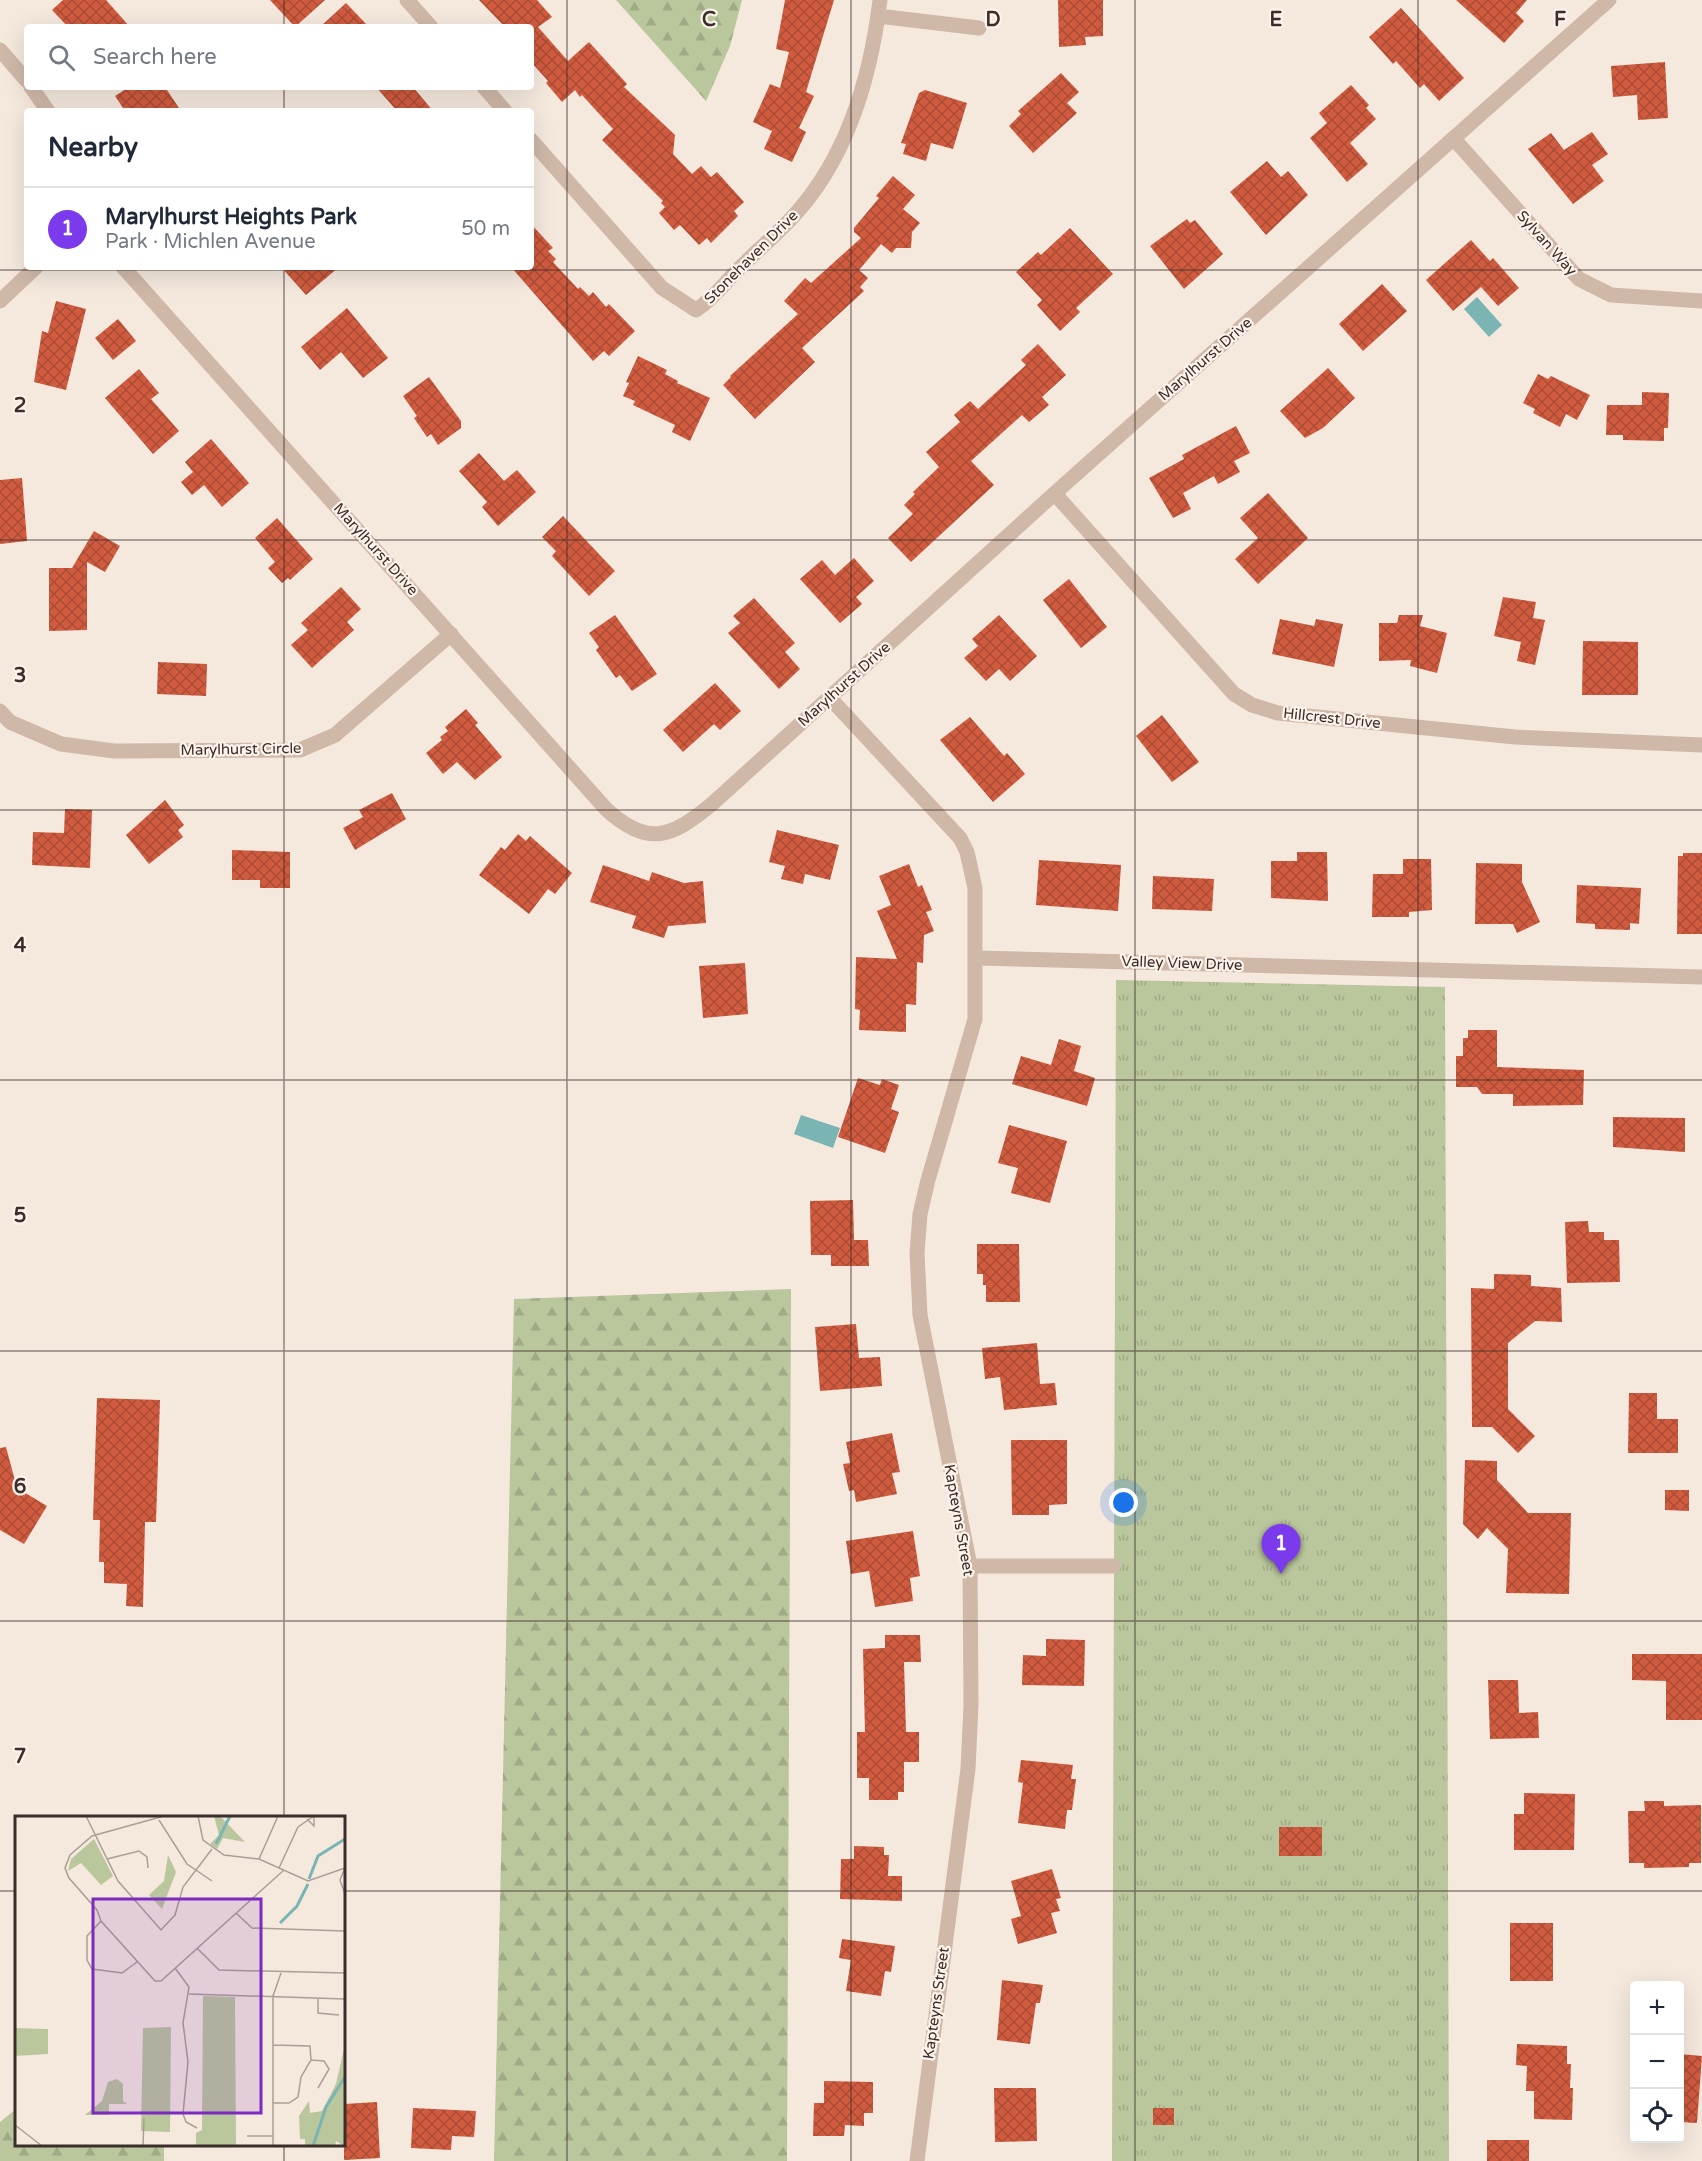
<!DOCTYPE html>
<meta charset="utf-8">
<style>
:root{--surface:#fff;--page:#f2f2f3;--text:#1f2937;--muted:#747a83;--line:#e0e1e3;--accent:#7c3aed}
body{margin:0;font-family:"Varela Round",sans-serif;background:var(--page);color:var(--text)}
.controls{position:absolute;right:18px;bottom:18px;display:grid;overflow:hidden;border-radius:6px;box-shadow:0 6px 24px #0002}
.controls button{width:54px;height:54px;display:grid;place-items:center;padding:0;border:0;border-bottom:2px solid var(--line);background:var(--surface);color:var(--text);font:30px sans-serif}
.you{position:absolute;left:1124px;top:1503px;width:21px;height:21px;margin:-15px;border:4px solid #fff;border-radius:50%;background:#1a73e8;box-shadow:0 0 0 9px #1a73e833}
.badge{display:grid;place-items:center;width:39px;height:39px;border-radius:50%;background:var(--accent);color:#fff;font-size:20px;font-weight:700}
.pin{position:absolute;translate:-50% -50px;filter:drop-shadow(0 2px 3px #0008)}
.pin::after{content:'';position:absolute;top:32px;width:21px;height:18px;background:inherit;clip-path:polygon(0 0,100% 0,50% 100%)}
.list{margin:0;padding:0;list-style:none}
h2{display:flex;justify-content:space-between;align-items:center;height:78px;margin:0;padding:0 24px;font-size:26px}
h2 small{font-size:20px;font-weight:400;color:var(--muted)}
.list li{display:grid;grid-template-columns:39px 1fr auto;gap:18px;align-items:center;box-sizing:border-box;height:84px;padding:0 24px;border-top:2px solid var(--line)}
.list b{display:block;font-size:22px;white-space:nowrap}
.list p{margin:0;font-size:20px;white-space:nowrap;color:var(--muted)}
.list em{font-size:20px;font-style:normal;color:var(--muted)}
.icon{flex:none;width:33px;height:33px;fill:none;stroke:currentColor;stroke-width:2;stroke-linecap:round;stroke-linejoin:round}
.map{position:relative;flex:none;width:1702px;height:2161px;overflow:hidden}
.search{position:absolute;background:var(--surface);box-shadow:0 6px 24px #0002;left:24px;top:24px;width:510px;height:66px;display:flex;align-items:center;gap:15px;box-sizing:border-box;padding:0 21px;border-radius:6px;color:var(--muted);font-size:22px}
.panel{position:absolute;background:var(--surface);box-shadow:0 6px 24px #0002;left:24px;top:108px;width:510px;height:162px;border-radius:6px}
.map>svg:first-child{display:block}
.forest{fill:url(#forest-firs)}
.park{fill:url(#park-tufts)}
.water{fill:#7ab5b4}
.building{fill:url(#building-cross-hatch)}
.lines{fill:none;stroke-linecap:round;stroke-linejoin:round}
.street{stroke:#cfb8a8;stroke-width:15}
.grid{fill:none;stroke:#3b2d29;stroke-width:1.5;stroke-opacity:0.55}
.labels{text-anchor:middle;stroke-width:4.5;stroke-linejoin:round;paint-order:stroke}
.street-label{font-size:15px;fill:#3b2d29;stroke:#fcf3eb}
.inset-river{fill:none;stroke:#7ab5b4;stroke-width:3}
.inset-road{fill:none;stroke:#ab9e96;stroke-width:1.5}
.view{fill:#7b2cbf;fill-opacity:0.15;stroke:#7b2cbf;stroke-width:3}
.inset-edge{fill:none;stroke:#3b2d29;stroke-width:3}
.grid-label{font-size:20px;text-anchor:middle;font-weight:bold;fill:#3b2d29;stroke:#fcf3eb;stroke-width:4.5;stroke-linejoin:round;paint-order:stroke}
</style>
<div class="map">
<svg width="1702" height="2161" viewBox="0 0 1702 2161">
<defs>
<pattern id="forest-firs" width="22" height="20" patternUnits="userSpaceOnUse" patternTransform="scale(1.5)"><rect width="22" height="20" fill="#bac69c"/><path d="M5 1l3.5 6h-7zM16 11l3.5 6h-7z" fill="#a1aa86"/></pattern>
<pattern id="park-tufts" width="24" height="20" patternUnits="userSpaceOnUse" patternTransform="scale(1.5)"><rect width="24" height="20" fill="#bac69c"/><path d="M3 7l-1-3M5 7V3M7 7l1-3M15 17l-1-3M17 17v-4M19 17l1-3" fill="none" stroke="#a1aa86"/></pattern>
<pattern id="building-cross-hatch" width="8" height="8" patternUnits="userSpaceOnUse" patternTransform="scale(1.5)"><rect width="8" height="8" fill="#d15b3f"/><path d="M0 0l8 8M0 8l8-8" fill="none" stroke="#ab4c35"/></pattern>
</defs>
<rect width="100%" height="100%" fill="#f5e9de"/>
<g class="forest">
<polygon points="616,0 742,0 730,46 706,101"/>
<polygon points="791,1289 787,2161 494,2161 514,1299"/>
<polygon points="16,2109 16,2144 164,2145 164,2161 0,2161 0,2122"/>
</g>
<polygon class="park" points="1116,980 1445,987 1449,2161 1112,2161"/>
<g class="water">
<polygon points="1477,297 1502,325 1489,337 1464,309"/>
<polygon points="801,1115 840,1128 833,1148 794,1134"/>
</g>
<g class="building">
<polygon points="63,0 106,0 130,27 68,27 52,10"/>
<polygon points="270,0 325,0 295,27"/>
<polygon points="479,0 537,0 552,17 538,27 568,61 589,42 627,84 624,87 675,135 673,154 692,174 701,166 711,177 717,172 744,202 734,211 738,216 711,243 707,238 699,245 680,225 674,230 659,213 665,207 661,203 663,201 602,140 613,129 582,95 580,97 575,90 562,102 546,83 548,81 531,62 531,27 505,27"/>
<polygon points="785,0 834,0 806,92 814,96 799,128 806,132 792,162 764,149 772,131 753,122 770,84 780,88 789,52 776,49"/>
<polygon points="1058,0 1103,0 1103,36 1085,37 1086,45 1059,47"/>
<polygon points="1456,0 1527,0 1516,13 1524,21 1504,43"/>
<polygon points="346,3 369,27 320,27"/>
<polygon points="1401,8 1464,78 1439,101 1424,84 1420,88 1396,61 1393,64 1369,37"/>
<polygon points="1665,62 1668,118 1638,120 1637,95 1613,97 1611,66"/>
<polygon points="1061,73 1079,92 1067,103 1077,113 1033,153 1009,126 1021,114 1018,111"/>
<polygon points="1351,85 1369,105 1366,108 1376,119 1350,143 1368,164 1347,182 1310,138 1327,123 1319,113"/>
<polygon points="129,87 165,87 181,111 125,111 115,96"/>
<polygon points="376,87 413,87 433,111 397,111"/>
<polygon points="925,90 967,103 953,149 931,143 926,161 903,154 906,144 901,143 919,93"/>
<polygon points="1592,132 1608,154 1592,165 1604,181 1573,204 1528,149 1551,133 1564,150"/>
<polygon points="1267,161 1281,177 1288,171 1308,195 1266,235 1230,192"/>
<polygon points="893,176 915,195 903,209 920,223 912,232 911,248 896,248 892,253 881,244 859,270 868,278 860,287 864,291 802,348 815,362 755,419 723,385 731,377 730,376 798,314 784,301 805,278 811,283 861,238 854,232 854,228 879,198 876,196"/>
<polygon points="1187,219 1190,223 1195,220 1223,254 1184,289 1150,246"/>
<polygon points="531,224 553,248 548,251 556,259 553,262 578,289 580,287 589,296 593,292 606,307 609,304 635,331 609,356 604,351 593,361 511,267 531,267"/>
<polygon points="1070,228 1113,274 1076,308 1080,312 1060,331 1037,305 1042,300 1016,272 1038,252 1041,255"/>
<polygon points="1471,240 1490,261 1493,258 1519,288 1498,306 1481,287 1453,311 1426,280"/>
<polygon points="281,267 339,267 306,295"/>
<polygon points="1382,284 1407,311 1363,351 1339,324"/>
<polygon points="56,301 86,309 66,390 34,382 42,331 48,333"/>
<polygon points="347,308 388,358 363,378 341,352 320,370 301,347"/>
<polygon points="118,319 136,341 113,360 95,338"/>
<polygon points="1038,344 1066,375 1042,397 1049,405 1029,422 1022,415 971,461 994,485 911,562 888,538 913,514 904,505 915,494 913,492 939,467 926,452 960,422 954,415 970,401 978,409 1026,365 1021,360"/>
<polygon points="638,356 667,370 665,374 678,381 677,383 710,398 690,441 672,432 675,425 633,405 635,401 623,396 629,383 626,382"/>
<polygon points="1328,368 1355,398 1323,428 1305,438 1280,411"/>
<polygon points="139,369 159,393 151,399 179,431 153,454 105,398"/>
<polygon points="1538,374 1548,379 1551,376 1590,395 1577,420 1566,414 1560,427 1533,413 1535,409 1523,403"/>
<polygon points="429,377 461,421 461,428 438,445 431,434 427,437 414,418 417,416 403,396"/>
<polygon points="1642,392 1669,393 1668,428 1664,428 1664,441 1623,440 1623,435 1606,435 1607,405 1642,405"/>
<polygon points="1236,426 1250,453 1234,461 1240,472 1218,484 1214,476 1183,493 1191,509 1173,518 1149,478 1184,459 1182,455"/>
<polygon points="211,439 249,483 222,507 204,485 192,495 181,482 193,472 185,462"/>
<polygon points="479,453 504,481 517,470 536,492 498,526 482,507 487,502 459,471"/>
<polygon points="22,478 27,541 0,544 0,480"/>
<polygon points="1268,493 1308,538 1258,584 1235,559 1258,538 1240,518"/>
<polygon points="563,516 615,571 589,596 552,556 556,551 542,537"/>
<polygon points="277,518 313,559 290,580 288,578 282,583 268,568 275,562 255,538"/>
<polygon points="94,531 120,546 105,572 87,562 87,630 49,631 49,568 72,568"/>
<polygon points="854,558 874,581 856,597 862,604 840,623 800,579 822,560 835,575"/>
<polygon points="1069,579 1107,627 1081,648 1043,600"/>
<polygon points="341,587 361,609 347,622 354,630 312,668 291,645 308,630 301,623"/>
<polygon points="1503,597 1536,602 1533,618 1545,620 1535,665 1517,661 1521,642 1494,636"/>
<polygon points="754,598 795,643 785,652 800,669 779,689 728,633 740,623 733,616"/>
<polygon points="615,615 657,674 632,691 620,675 616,678 596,650 599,647 589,633"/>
<polygon points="999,615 1037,656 1010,681 999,669 986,681 964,658 978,646 972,639"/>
<polygon points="1399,615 1423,615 1420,626 1447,633 1437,673 1410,666 1411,660 1379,661 1379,623 1397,623"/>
<polygon points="1280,619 1314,626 1316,619 1343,624 1334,667 1272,654"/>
<polygon points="1583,641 1638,642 1638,695 1582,695"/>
<polygon points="158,662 207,664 206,696 157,694"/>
<polygon points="715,683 741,711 720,730 714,724 683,752 663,730"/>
<polygon points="466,709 478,723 475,725 502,757 475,780 457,762 443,774 426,753 442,740 440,737 448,731 445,727"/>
<polygon points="1162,715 1199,762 1172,782 1136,736"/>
<polygon points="970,717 1004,756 1007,753 1025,774 993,802 940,740"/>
<polygon points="392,793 406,819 355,850 343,828 363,817 359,810"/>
<polygon points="165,800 184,825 178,830 183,837 149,864 126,835"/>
<polygon points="65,809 92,810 90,868 32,865 33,832 64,833"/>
<polygon points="777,830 839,845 830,880 805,874 803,884 781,879 785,866 769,862"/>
<polygon points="518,834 526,841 530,836 572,873 555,894 548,889 529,914 479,875 501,847 505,850"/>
<polygon points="232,850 290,852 290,888 260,888 260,880 232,880"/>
<polygon points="1297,852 1327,852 1328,901 1271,898 1271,861 1297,861"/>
<polygon points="1683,853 1702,853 1702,934 1677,934 1678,856 1683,856"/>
<polygon points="1403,859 1431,859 1432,910 1409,912 1409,917 1372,917 1373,874 1403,874"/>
<polygon points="1039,860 1121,865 1118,911 1036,905"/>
<polygon points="1476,863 1522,864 1522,882 1540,922 1517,933 1513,924 1475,924"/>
<polygon points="909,864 918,887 922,885 932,910 926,912 934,931 924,935 923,963 917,962 916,1005 906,1004 906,1032 859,1030 860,1010 855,1009 856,957 897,959 877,911 891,905 879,876"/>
<polygon points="603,865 649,881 652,872 684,883 703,881 706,923 668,926 664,938 632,928 636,916 590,902"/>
<polygon points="1153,876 1214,879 1212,911 1152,909"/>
<polygon points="1577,885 1641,888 1639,924 1630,923 1630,930 1595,929 1595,924 1576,923"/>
<polygon points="745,963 748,1014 703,1018 699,966"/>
<polygon points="1468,1030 1497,1030 1497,1067 1584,1070 1583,1105 1513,1106 1513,1094 1482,1094 1477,1087 1456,1087 1456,1056 1463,1056 1463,1038 1468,1038"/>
<polygon points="1059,1039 1081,1046 1074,1071 1095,1078 1087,1106 1012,1084 1021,1056 1051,1065"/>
<polygon points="858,1078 880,1085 882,1079 899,1085 891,1109 899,1112 885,1153 838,1137"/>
<polygon points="1613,1117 1685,1118 1685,1152 1613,1147"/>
<polygon points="1009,1125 1067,1141 1050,1203 1011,1193 1018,1168 998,1163"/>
<polygon points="853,1200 854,1240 868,1240 869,1266 831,1266 831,1255 811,1255 810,1201"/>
<polygon points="1588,1221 1589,1232 1604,1232 1604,1240 1619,1240 1620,1282 1567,1283 1565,1222"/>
<polygon points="977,1244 1019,1244 1020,1302 986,1302 986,1285 983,1285 983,1274 977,1274"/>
<polygon points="1494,1274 1531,1275 1531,1286 1561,1288 1562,1322 1535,1321 1508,1343 1508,1409 1535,1436 1518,1453 1492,1427 1472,1427 1471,1288 1494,1289"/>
<polygon points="856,1324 859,1358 880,1357 882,1386 820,1391 815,1327"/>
<polygon points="1037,1343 1040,1384 1055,1383 1057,1405 1004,1410 1000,1377 985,1379 982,1348"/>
<polygon points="1629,1393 1657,1393 1657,1419 1678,1419 1678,1453 1628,1453"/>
<polygon points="97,1398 160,1400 156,1522 145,1522 143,1607 126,1606 127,1584 104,1583 104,1562 99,1562 100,1520 93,1520"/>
<polygon points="892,1433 900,1472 892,1473 897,1494 856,1502 854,1490 849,1491 843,1464 850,1463 846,1442"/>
<polygon points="1011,1440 1067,1440 1067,1504 1049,1505 1049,1515 1012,1515"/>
<polygon points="6,1447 17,1488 47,1506 24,1544 0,1530 0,1448"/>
<polygon points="1465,1460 1497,1461 1497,1480 1528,1513 1571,1513 1569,1594 1506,1593 1508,1549 1487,1528 1478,1539 1463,1524"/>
<polygon points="1665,1490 1689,1490 1689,1511 1665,1510"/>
<polygon points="913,1531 920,1576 910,1578 913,1601 875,1607 869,1571 851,1574 846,1541"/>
<polygon points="885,1635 920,1635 921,1662 904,1662 906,1732 919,1732 919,1762 904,1762 904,1792 898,1792 898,1800 869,1800 869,1778 857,1778 857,1732 865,1732 863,1649 885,1648"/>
<polygon points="1046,1639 1085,1640 1084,1686 1022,1685 1023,1655 1046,1656"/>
<polygon points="1632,1654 1702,1654 1702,1720 1666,1720 1666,1681 1632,1680"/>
<polygon points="1488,1680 1518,1680 1519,1713 1538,1712 1539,1738 1490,1739"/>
<polygon points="1021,1760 1073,1765 1071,1779 1076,1779 1072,1810 1067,1810 1065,1829 1018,1823 1023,1783 1018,1782"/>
<polygon points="1524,1793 1575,1794 1574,1850 1514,1850 1514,1814 1524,1814"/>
<polygon points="1644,1801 1664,1801 1664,1806 1701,1805 1701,1863 1689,1863 1689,1867 1644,1868 1644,1863 1629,1863 1628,1811 1645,1811"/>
<rect x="1279" y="1827" width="43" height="29"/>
<polygon points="854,1846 884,1847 884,1855 889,1855 888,1876 902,1876 902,1901 840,1899 841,1859 854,1859"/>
<polygon points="1052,1869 1061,1898 1056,1899 1060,1911 1051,1913 1057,1933 1018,1944 1011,1919 1021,1916 1011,1881"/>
<rect x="1510" y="1923" width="43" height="58"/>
<polygon points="842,1939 895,1946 891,1972 885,1971 881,1996 846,1991 851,1960 839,1958"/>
<polygon points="1002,1980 1043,1985 1040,2003 1036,2003 1030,2044 997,2040"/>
<polygon points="1517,2044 1567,2046 1567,2064 1571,2064 1570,2088 1573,2088 1572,2120 1534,2119 1534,2091 1526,2091 1527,2066 1516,2065"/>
<polygon points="1680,2054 1702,2056 1697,2123 1680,2122"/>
<polygon points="824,2081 873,2082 873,2113 864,2113 864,2126 845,2125 844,2136 813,2136 814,2103 824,2103"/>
<polygon points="994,2088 1036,2088 1037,2141 995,2142"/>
<polygon points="377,2102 380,2158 344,2160 344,2104"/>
<polygon points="413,2108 476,2111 474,2137 452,2136 451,2150 411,2148"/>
<rect x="1153" y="2108" width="21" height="17"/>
<rect x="1487" y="2140" width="42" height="21"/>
</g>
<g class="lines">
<g class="street">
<polyline points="407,0 431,27"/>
<polyline points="878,16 979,28"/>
<polyline points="0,50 27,81"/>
<polyline points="31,87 48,111"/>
<polyline points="484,87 505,111"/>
<polyline points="1454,139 1579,279 1611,295 1702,301"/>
<path d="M531,140L662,288L696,310C716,297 727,279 745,263C762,246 782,230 798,211C848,154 871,74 880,0"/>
<path d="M123,267L606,809C648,848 672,837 712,804L1065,484L1609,0"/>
<polyline points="0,301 36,267"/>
<polyline points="1055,494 1234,694 1252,705 1278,713 1515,737 1702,745"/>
<polyline points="829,697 960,838 967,852 975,888 975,1019 928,1180 920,1214 917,1253 920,1315 970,1566 971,1705 968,1769 917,2161"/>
<polyline points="0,711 10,722 61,744 114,751 300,750 335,735 451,634"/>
<polyline points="976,958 1702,977"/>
<polyline points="970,1566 1113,1566"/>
</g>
</g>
<path class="grid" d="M284,0V27M567,0V2161M851,0V2161M1135,0V2161M1418,0V2161M284,87V111M284,267V1818M0,270H1702M0,540H1702M0,810H1702M0,1080H1702M0,1351H1702M0,1621H1702M0,1891H16M344,1891H1702M284,2144V2161"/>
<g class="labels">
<g class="street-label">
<text transform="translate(1547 243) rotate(48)" y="5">Sylvan Way</text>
<text transform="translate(751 257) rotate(-45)" y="5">Stonehaven Drive</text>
<text transform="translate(1205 359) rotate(-41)" y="5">Marylhurst Drive</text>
<text transform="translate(376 549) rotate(48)" y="5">Marylhurst Drive</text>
<text transform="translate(844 684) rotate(-42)" y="5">Marylhurst Drive</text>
<text transform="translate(1332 718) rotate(6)" y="5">Hillcrest Drive</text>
<text transform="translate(241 749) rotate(-1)" y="5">Marylhurst Circle</text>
<text transform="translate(1182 963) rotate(2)" y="5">Valley View Drive</text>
<text transform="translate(959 1520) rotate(80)" y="5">Kapteyns Street</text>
<text transform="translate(936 2003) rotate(-82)" y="5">Kapteyns Street</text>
</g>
</g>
<g transform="translate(15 1816)">
<rect width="330" height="330" fill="#f5e9de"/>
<path d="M199,0H205L230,26L208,22L202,33L195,28L204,19ZM153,39L161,56L147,93L134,79L149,65ZM156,211L155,316L126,315L128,212ZM0,212L33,213V238L0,240ZM329,233V330L321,325L320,330H290V323H285L284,300L294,285L295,297L307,295L321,268ZM102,263L108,268V285L112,288H94V299H70L87,285L93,266Z" fill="#bac69c"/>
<path d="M79,23L98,60L86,69L66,47L53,55L56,43ZM188,180L220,181L221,330H181V317L187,314Z" fill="#bac69c"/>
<path class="inset-river" d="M201,28L215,0M294,63L303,40L330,23M265,107L282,90L293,68M298,330L311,291L330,261"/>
<path class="inset-road" d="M71,0L103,65L146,114L160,99L168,71L197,33M149,0L77,20L55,39L50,52L54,62L82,94L86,105L140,165H146L269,54M183,0L188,24L209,39L244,43L293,65L330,52M292,3L299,10V0M144,4L172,48L197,65M92,43L124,35L132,41L133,52M244,43L263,0M264,52L283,11L299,0M330,52L325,64L330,78M221,97L237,112L330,115M86,105L72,120V144L77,153L107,157L122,146M182,132L204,154L330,157M160,152L174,171L168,207L173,246L168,298L171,306L182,312M174,178L330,183M303,182V197L324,199M296,244L309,245L314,253L303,272M258,287H274L283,281L286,261L296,244L295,230L258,229M0,309L27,330M232,320H258M128,330L129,302M258,330V180L266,157"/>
<path class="view" d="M78,83H246V297H78Z"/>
<rect width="330" height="330" class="inset-edge"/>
</g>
<g class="grid-label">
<text x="709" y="26">C</text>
<text x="993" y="26">D</text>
<text x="1276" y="26">E</text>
<text x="1560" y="26">F</text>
<text x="20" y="412">2</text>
<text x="20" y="682">3</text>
<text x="20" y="952">4</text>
<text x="20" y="1222">5</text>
<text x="20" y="1493">6</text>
<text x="20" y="1763">7</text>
</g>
</svg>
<div class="controls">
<button>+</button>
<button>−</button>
<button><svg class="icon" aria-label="locate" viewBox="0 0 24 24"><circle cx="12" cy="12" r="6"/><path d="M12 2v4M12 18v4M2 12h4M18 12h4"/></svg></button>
</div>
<div class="you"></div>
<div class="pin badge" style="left:1281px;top:1574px">1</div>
<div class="search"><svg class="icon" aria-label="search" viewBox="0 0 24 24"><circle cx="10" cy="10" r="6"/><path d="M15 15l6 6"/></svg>Search here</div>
<section class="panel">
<h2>Nearby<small></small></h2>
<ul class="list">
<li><span class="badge">1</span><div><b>Marylhurst Heights Park</b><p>Park · Michlen Avenue</p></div><em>50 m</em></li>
</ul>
</section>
</div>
